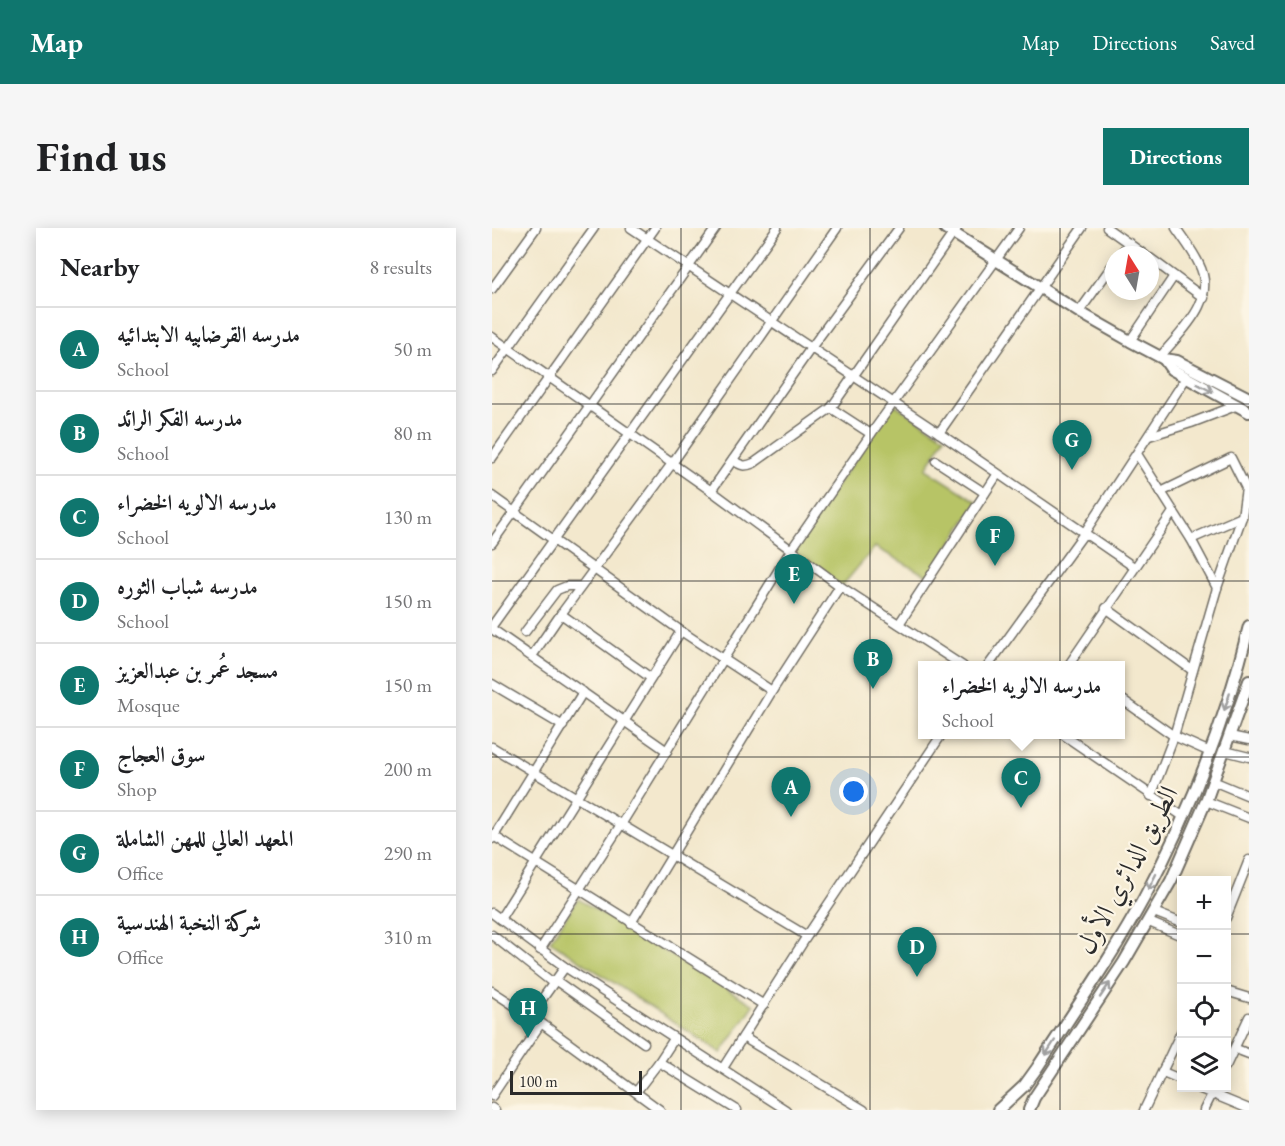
<!DOCTYPE html>
<meta charset="utf-8">
<style>
:root{--surface:#fff;--page:#f6f6f6;--text:#202124;--muted:#757577;--line:#e0e0e0;--accent:#0f766e}
body{margin:0;font-family:"EB Garamond",Amiri,serif;background:var(--page);color:var(--text)}
.controls{position:absolute;right:18px;bottom:18px;display:grid;overflow:hidden;border-radius:0px;box-shadow:0 3px 15px #0003}
.controls button{width:54px;height:54px;display:grid;place-items:center;padding:0;border:0;border-bottom:2px solid var(--line);background:var(--surface);color:var(--text);font:30px sans-serif}
.compass{position:absolute;left:613px;top:18px;width:54px;height:54px;border-radius:50%;background:var(--surface);box-shadow:0 3px 15px #0003;rotate:349deg}
.scale{position:absolute;left:18px;bottom:15px;width:132px;box-sizing:border-box;padding-left:6px;border:3px solid #2b2b2b;border-top:0;font-size:16px;line-height:21px;white-space:nowrap;color:#2b2b2b;-webkit-text-stroke:4px #fcf5e5;paint-order:stroke}
.you{position:absolute;left:362px;top:564px;width:21px;height:21px;margin:-15px;border:4px solid #fff;border-radius:50%;background:#1a73e8;box-shadow:0 0 0 9px #1a73e833}
.badge{display:grid;place-items:center;width:39px;height:39px;border-radius:50%;background:var(--accent);color:#fff;font-size:20px;font-weight:700}
.pin{position:absolute;translate:-50% -50px;filter:drop-shadow(0 2px 3px #0008)}
.pin::after{content:'';position:absolute;top:32px;width:21px;height:18px;background:inherit;clip-path:polygon(0 0,100% 0,50% 100%)}
.popup{position:absolute;left:426px;top:433px;width:207px;height:78px;box-sizing:border-box;display:grid;place-content:center;border-radius:0px;background:var(--surface);filter:drop-shadow(0 2px 4px #0005);font-size:20px;white-space:nowrap;color:var(--muted)}
.popup b{font-size:22px;color:var(--text)}
.popup::after{content:'';position:absolute;left:50%;top:100%;margin-left:-12px;border:12px solid transparent;border-top-color:var(--surface)}
.list{margin:0;padding:0;list-style:none}
h2{display:flex;justify-content:space-between;align-items:center;height:78px;margin:0;padding:0 24px;font-size:26px}
h2 small{font-size:20px;font-weight:400;color:var(--muted)}
.list li{display:grid;grid-template-columns:39px 1fr auto;gap:18px;align-items:center;box-sizing:border-box;height:84px;padding:0 24px;border-top:2px solid var(--line)}
.list b{display:block;font-size:22px;white-space:nowrap}
.list p{margin:0;font-size:20px;white-space:nowrap;color:var(--muted)}
.list em{font-size:20px;font-style:normal;color:var(--muted)}
.icon{flex:none;width:33px;height:33px;fill:none;stroke:currentColor;stroke-width:2;stroke-linecap:round;stroke-linejoin:round}
.map{position:relative;flex:none;width:757px;height:882px;overflow:hidden;border-radius:0px}
header{display:flex;align-items:center;gap:36px;box-sizing:border-box;height:84px;padding:0 30px;background:var(--accent);color:#fff}
header strong{font-size:28px}
nav{display:flex;gap:33px;margin-inline-start:auto;font-size:21px}
.intro{display:flex;align-items:center;justify-content:space-between;box-sizing:border-box;height:144px;padding:0 36px}
h1{margin:0;font-size:42px}
.button{padding:15px 27px;border-radius:0px;background:var(--accent);color:#fff;font-size:21px;font-weight:700}
main{display:flex;gap:36px;padding:0 36px}
aside{flex:1;background:var(--surface);border-radius:0px;box-shadow:0 3px 15px #0003}
.map>svg:first-child{display:block}
.green{fill:#b7c466;stroke:#717848;stroke-width:1.5}
.lines{fill:none;stroke-linecap:round;stroke-linejoin:round}
.minor-casing{stroke:#716d64;stroke-width:11}
.major-casing{stroke:#716d64;stroke-width:14}
.minor{stroke:#fff;stroke-width:8}
.major{stroke:#fff;stroke-width:10}
.oneway{stroke:#a0a0a0}
.grid{fill:none;stroke:#2b2b2b;stroke-width:1.5;stroke-opacity:0.55}
.labels{text-anchor:middle;stroke-width:4.5;stroke-linejoin:round;paint-order:stroke}
.street-label{font-size:27px;fill:#2b2b2b;stroke:#fcf5e5}
</style>
<header>
<strong>Map</strong>
<nav><a>Map</a><a>Directions</a><a>Saved</a></nav>
</header>
<div class="intro"><h1>Find us</h1><a class="button">Directions</a></div>
<main>
<aside>
<h2>Nearby<small>8 results</small></h2>
<ul class="list">
<li><span class="badge">A</span><div><b>مدرسه القرضابيه الابتدائيه</b><p>School</p></div><em>50 m</em></li>
<li><span class="badge">B</span><div><b>مدرسه الفكر الرائد</b><p>School</p></div><em>80 m</em></li>
<li><span class="badge">C</span><div><b>مدرسه الالويه الخضراء</b><p>School</p></div><em>130 m</em></li>
<li><span class="badge">D</span><div><b>مدرسه شباب الثوره</b><p>School</p></div><em>150 m</em></li>
<li><span class="badge">E</span><div><b>مسجد عُمر بن عبدالعزيز</b><p>Mosque</p></div><em>150 m</em></li>
<li><span class="badge">F</span><div><b>سوق العجاج</b><p>Shop</p></div><em>200 m</em></li>
<li><span class="badge">G</span><div><b>المعهد العالي للمهن الشاملة</b><p>Office</p></div><em>290 m</em></li>
<li><span class="badge">H</span><div><b>شركة النخبة الهندسية</b><p>Office</p></div><em>310 m</em></li>
</ul>
</aside>
<div class="map">
<svg width="757" height="882" viewBox="0 0 757 882">
<rect width="100%" height="100%" fill="#fcf5e5"/>
<filter id="ink" filterUnits="userSpaceOnUse"><feTurbulence type="fractalNoise" baseFrequency=".0167" numOctaves="2"/><feDisplacementMap in="SourceGraphic" scale="12" xChannelSelector="R" yChannelSelector="G"/><feConvolveMatrix kernelMatrix="1 2 1 2 8 2 1 2 1" color-interpolation-filters="sRGB"/></filter>
<filter id="wash" filterUnits="userSpaceOnUse"><feTurbulence type="fractalNoise" baseFrequency=".008" numOctaves="4" result="noise"/><feDisplacementMap in="SourceGraphic" scale="24" xChannelSelector="R" yChannelSelector="G"/><feGaussianBlur stdDeviation="1.35" result="paint"/><feColorMatrix in="noise" values="0 0 0 0 0 0 0 0 0 0 0 0 0 0 0 0 0 1.4 0 .05"/><feComposite in="paint" operator="in"/></filter>
<g filter="url(#wash)">
<rect width="100%" height="100%" fill="#f3e8cd"/>
<g class="green">
<polygon points="402,176 453,209 434,241 486,274 437,349 383,319 350,358 299,322"/>
<polygon points="86,671 262,777 229,825 58,713"/>
</g>
</g>
<g filter="url(#ink)">
<g class="lines">
<defs>
<g id="minor">
<polyline points="139,0 447,205 642,339"/>
<polyline points="615,0 653,27"/>
<polyline points="628,27 637,15"/>
<polyline points="658,30 712,70"/>
<polyline points="0,61 44,0"/>
<polyline points="587,84 622,35"/>
<polyline points="0,109 225,267 348,358 471,438"/>
<polyline points="638,113 682,48"/>
<path d="M668,129C689,103 726,73 707,36C701,23 692,12 684,0"/>
<polyline points="0,143 102,0"/>
<polyline points="339,180 379,206"/>
<polyline points="447,205 590,0"/>
<polyline points="657,208 699,195 746,177"/>
<polyline points="645,226 699,311 725,360"/>
<polyline points="0,230 163,0"/>
<path d="M241,232C249,238 253,239 262,235L339,180L465,0"/>
<polyline points="444,233 493,265"/>
<polyline points="219,263 319,120 407,0"/>
<polyline points="0,268 189,403 280,463 348,358"/>
<polyline points="699,311 750,289"/>
<polyline points="0,315 224,0"/>
<polyline points="614,380 700,442"/>
<polyline points="69,386 159,450"/>
<polyline points="407,396 505,247"/>
<polyline points="0,398 285,0"/>
<polyline points="0,401 175,523"/>
<polyline points="33,404 65,362 75,358 89,358"/>
<polyline points="40,428 69,386 179,237 345,0"/>
<polyline points="496,438 593,304 694,150"/>
<polyline points="576,438 681,284"/>
<polyline points="0,456 71,498"/>
<polyline points="628,470 682,508 718,524"/>
<polyline points="570,506 692,589"/>
<polyline points="738,508 757,512"/>
<polyline points="0,519 315,708"/>
<polyline points="733,523 757,529"/>
<polyline points="721,553 757,568"/>
<polyline points="659,568 682,508 725,360 750,289 754,260 739,230 669,264"/>
<polyline points="714,573 757,590"/>
<polyline points="0,607 272,777"/>
<polyline points="0,611 91,464"/>
<polyline points="662,684 690,695"/>
<polyline points="0,685 73,739 294,882"/>
<polyline points="734,690 757,632"/>
<polyline points="8,691 189,403"/>
<polyline points="657,694 690,708"/>
<polyline points="139,695 280,463"/>
<polyline points="0,707 61,755"/>
<polyline points="48,722 130,595 299,322 379,206 527,0"/>
<polyline points="63,752 152,815"/>
<polyline points="0,763 49,795 168,882"/>
<polyline points="734,763 757,770"/>
<polyline points="38,788 73,739"/>
<polyline points="251,809 372,882"/>
<polyline points="182,811 167,834 245,882"/>
<polyline points="744,821 757,826"/>
<polyline points="734,838 757,789"/>
<polyline points="231,840 315,708 450,506"/>
<polyline points="671,844 690,852"/>
<polyline points="706,860 757,881"/>
<polyline points="144,864 167,834"/>
<polyline points="0,868 49,795"/>
<polyline points="0,880 3,882"/>
<polyline points="652,882 690,802"/>
<polyline points="712,882 723,860"/>
</g>
<g id="major">
<polyline points="453,0 587,84 638,113 672,131 685,133 757,170"/>
<polyline points="672,131 679,141 757,184"/>
<path d="M506,882L532,858L545,840C581,784 620,729 652,670C698,584 734,492 757,398"/>
<polyline points="537,882 542,870 632,734 679,653 714,573 757,453"/>
</g>
</defs>
<use href="#minor" class="minor-casing"/>
<use href="#major" class="major-casing"/>
<use href="#minor" class="minor"/>
<use href="#major" class="major"/>
</g>
<defs><path id="oneway-shaft" d="M-6 0H5M1.5-3L5.5 0L1.5 3" fill="none" stroke-width="1.6" stroke-linecap="round" stroke-linejoin="round" transform="scale(1.5)"/></defs>
<g class="oneway">
<use href="#oneway-shaft" transform="translate(713 160) rotate(28)"/>
<use href="#oneway-shaft" transform="translate(735 474) rotate(108)"/>
<use href="#oneway-shaft" transform="translate(660 654) rotate(117)"/>
<use href="#oneway-shaft" transform="translate(613 762) rotate(-56)"/>
<use href="#oneway-shaft" transform="translate(558 820) rotate(123)"/>
</g>
</g>
<path class="grid" d="M189,0V882M378,0V882M568,0V882M0,176H757M0,353H757M0,529H757M0,706H690M734,706H757"/>
<g class="labels">
<g class="street-label">
<text transform="translate(635 642) rotate(-62)" y="9">الطريق الدائري الأول</text>
</g>
</g>
</svg>
<div class="controls">
<button>+</button>
<button>−</button>
<button><svg class="icon" aria-label="locate" viewBox="0 0 24 24"><circle cx="12" cy="12" r="6"/><path d="M12 2v4M12 18v4M2 12h4M18 12h4"/></svg></button>
<button><svg class="icon" aria-label="layers" viewBox="0 0 24 24"><path d="M12 4l9 5-9 5-9-5zM3 14l9 5 9-5"/></svg></button>
</div>
<svg class="compass" viewBox="-18 -18 36 36"><path d="M0-13l5 13h-10z" fill="#e53935"/><path d="M0 13l5-13h-10z" fill="#757577"/></svg>
<div class="scale">100 m</div>
<div class="you"></div>
<div class="pin badge" style="left:299px;top:589px">A</div>
<div class="pin badge" style="left:381px;top:461px">B</div>
<div class="pin badge" style="left:529px;top:580px">C</div>
<div class="popup"><b>مدرسه الالويه الخضراء</b>School</div>
<div class="pin badge" style="left:425px;top:749px">D</div>
<div class="pin badge" style="left:302px;top:376px">E</div>
<div class="pin badge" style="left:503px;top:338px">F</div>
<div class="pin badge" style="left:580px;top:242px">G</div>
<div class="pin badge" style="left:36px;top:810px">H</div>
</div>
</main>
